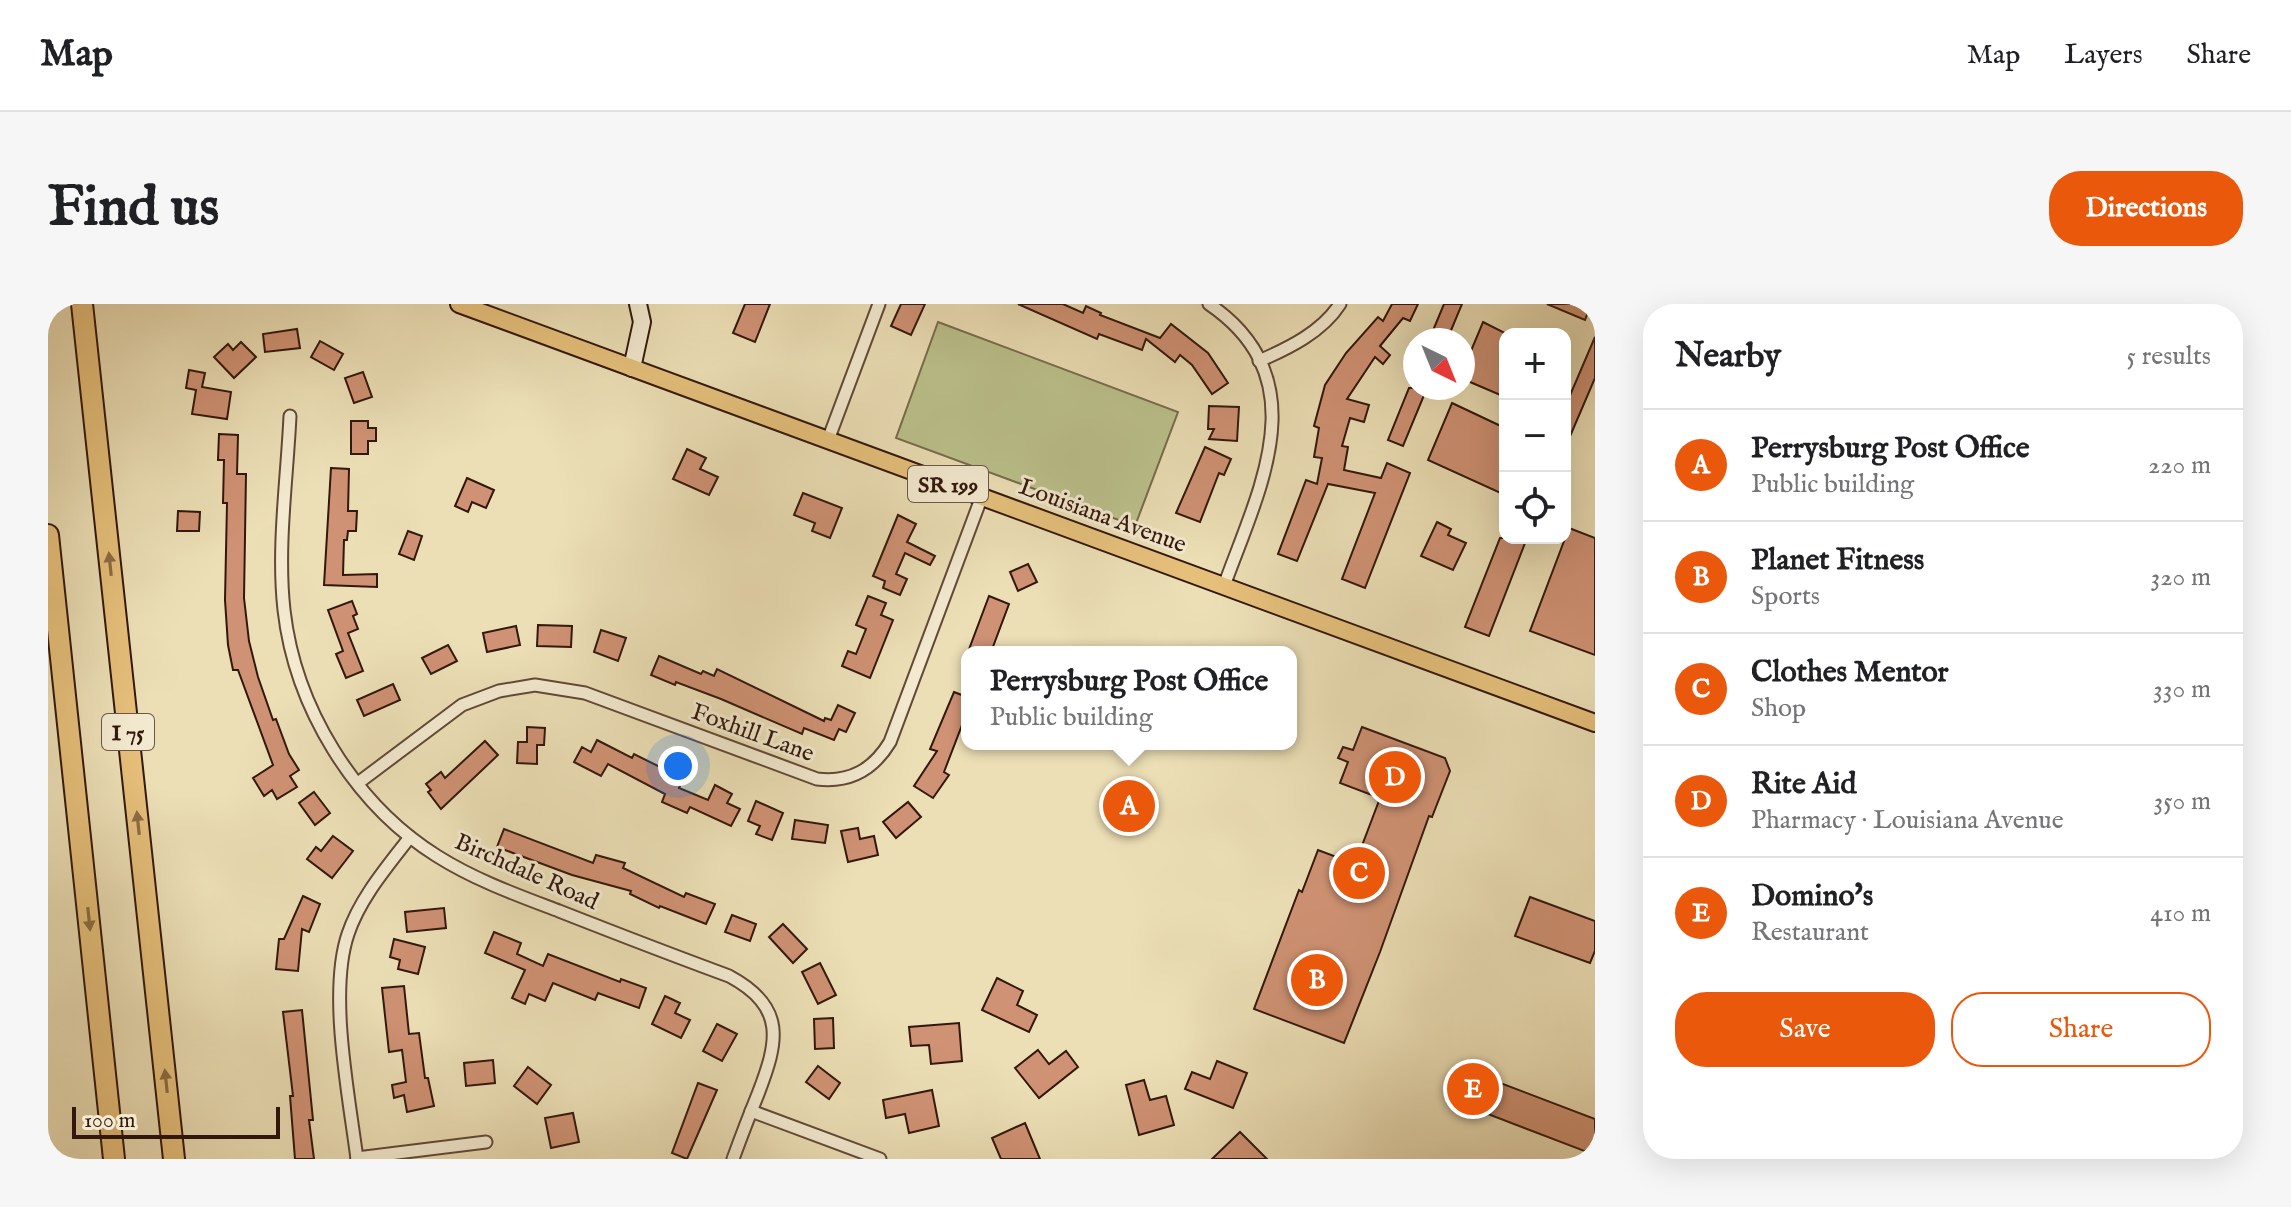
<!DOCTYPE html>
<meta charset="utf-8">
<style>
:root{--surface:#fff;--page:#f6f6f6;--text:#202124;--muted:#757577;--line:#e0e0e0;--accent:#ea580c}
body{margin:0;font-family:"IM FELL English",serif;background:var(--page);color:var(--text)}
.controls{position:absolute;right:24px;top:24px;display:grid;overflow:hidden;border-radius:16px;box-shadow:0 8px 32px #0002}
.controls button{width:72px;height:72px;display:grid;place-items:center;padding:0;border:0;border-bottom:2px solid var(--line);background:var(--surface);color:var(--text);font:40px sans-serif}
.compass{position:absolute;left:1355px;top:24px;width:72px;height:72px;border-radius:50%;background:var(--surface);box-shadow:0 8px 32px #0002;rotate:137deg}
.scale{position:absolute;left:24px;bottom:20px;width:208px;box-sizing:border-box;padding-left:8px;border:4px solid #32170d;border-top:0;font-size:22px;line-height:28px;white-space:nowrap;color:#32170d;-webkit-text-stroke:6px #f3ead0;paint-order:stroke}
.you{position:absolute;left:630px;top:462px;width:28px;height:28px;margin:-20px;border:6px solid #fff;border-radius:50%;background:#1a73e8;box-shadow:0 0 0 12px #1a73e833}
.badge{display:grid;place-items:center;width:52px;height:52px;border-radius:50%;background:var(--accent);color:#fff;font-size:26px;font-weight:700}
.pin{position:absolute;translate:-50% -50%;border:4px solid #fff;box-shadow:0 2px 8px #0006}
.popup{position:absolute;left:913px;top:342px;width:336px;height:104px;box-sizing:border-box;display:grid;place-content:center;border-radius:16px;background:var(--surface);filter:drop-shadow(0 2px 6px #0005);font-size:26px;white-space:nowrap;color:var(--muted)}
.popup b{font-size:30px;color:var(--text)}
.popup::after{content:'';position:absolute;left:50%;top:100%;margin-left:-16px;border:16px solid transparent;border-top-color:var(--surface)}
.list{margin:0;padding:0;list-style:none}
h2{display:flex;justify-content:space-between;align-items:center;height:104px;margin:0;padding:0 32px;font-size:34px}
h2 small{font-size:26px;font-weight:400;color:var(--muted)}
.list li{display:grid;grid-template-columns:52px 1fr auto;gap:24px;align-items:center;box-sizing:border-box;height:112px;padding:0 32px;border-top:2px solid var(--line)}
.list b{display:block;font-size:30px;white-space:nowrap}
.list p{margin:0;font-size:26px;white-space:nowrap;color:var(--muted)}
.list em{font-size:26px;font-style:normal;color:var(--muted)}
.actions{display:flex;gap:16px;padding:24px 32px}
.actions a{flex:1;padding:18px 0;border:2px solid var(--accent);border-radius:32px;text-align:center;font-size:28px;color:var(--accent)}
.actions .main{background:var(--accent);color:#fff}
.icon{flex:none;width:44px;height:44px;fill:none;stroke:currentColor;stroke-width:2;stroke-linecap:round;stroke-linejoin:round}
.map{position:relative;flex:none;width:1547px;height:855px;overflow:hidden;border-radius:32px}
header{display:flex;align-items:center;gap:48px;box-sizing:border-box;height:112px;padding:0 40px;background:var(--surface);border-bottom:2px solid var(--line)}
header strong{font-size:38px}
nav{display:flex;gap:44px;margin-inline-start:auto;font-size:28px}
.intro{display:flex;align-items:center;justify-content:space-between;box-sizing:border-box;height:192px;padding:0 48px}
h1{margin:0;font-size:56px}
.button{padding:20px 36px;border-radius:32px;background:var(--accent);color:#fff;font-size:28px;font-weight:700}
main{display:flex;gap:48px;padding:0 48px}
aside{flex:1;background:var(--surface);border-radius:32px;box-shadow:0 8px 32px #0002}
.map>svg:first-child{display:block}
.green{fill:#bbc18c;stroke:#766c4c;stroke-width:2}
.building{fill:#cf9274;stroke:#32170d;stroke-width:2}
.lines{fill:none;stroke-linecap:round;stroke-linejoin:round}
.street-casing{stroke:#604937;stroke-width:15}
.secondary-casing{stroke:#32170d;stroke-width:20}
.primary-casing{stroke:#32170d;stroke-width:20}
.highway-casing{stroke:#32170d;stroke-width:24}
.street{stroke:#f3ead0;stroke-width:11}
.secondary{stroke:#f3ead0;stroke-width:16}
.primary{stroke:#e6c07b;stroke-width:16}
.highway{stroke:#e6c07b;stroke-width:20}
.oneway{fill:#8c6c44}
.labels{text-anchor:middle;stroke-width:6;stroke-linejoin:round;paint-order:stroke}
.shield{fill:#f3ead0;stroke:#6c5648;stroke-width:2}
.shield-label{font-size:22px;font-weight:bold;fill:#32170d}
.street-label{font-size:24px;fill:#32170d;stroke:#f3ead0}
</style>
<header>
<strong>Map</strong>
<nav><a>Map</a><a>Layers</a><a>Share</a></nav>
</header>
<div class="intro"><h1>Find us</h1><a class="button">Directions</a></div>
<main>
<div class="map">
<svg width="1547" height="855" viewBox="0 0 1547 855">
<rect width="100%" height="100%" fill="#ecdfb6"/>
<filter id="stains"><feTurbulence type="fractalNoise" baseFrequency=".0025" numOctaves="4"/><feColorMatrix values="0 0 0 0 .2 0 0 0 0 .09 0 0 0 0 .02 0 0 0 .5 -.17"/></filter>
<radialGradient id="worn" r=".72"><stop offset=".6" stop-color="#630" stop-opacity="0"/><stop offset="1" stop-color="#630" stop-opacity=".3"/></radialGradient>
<polygon class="green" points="890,18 1130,108 1087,222 848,134"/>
<g class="building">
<polygon points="697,0 722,0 707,38 685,29"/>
<polygon points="853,0 877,0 863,31 843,22"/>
<polygon points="970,0 1015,0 1035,9 1038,2 1053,9 1052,11 1112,34 1123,20 1160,49 1180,79 1164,90 1144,61 1132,51 1127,58 1098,35 1094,46 1051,30 1049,35"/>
<polygon points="1344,0 1370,0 1362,17 1355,14 1332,42 1342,51 1335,60 1327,53 1299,95 1321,101 1316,118 1302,114 1294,142 1300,143 1296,166 1333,174 1339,159 1362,169 1317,284 1294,275 1327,189 1280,180 1249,257 1230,250 1258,176 1269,180 1274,154 1266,153 1271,124 1266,122 1277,81 1298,49 1330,13 1335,17"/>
<polygon points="1396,0 1414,0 1399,36 1381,36"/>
<polygon points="1499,0 1543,0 1537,16"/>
<polygon points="1435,18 1457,29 1457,93 1415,75 1415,66"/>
<polygon points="249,25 252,44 217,48 215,30"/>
<polygon points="1547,33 1547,74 1517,144 1517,103"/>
<polygon points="272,37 295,50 286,66 263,53"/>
<polygon points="193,38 208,53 186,74 166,53 180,40 185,46"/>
<polygon points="141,66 157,69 154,83 183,88 179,115 144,110 148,86 138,84"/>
<polygon points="315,68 324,93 306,99 297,74"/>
<polygon points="1361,84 1379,84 1355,142 1340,136"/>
<polygon points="1404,99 1457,124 1457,191 1380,156"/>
<polygon points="1161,102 1191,103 1189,137 1161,135 1166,125 1160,125"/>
<polygon points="303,117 320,117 320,124 328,124 328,137 320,137 320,150 303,150"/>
<polygon points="171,130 190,131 189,170 198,170 196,294 201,337 210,373 225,416 228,415 241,450 251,466 242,472 249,483 229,495 224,486 216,492 205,474 225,461 190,366 185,366 180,341 177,296 179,199 175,199 176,156 170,156"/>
<polygon points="1157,143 1183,155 1176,171 1171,169 1152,218 1128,209"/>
<polygon points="639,145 658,154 652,165 670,173 661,191 625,175"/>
<polygon points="283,164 301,165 300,207 309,207 308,227 300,227 299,236 296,236 295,271 329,270 329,283 276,281"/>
<polygon points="419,174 446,186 438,204 424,198 420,208 407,202"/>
<polygon points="755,189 794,204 782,234 764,227 767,219 746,211"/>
<polygon points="130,207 152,208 151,227 129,227"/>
<polygon points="850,211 868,220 859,238 887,252 882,261 857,249 848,270 859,275 852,291 835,284 837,277 825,272"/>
<polygon points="1389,218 1403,225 1400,231 1418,239 1405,266 1373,252"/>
<polygon points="1521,224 1547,234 1547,351 1482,327"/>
<polygon points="360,227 374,232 366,256 351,250"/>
<polygon points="1452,234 1479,234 1441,332 1417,323"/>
<polygon points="980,260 989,278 970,287 962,268"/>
<polygon points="820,292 838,299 833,311 845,316 822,374 794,362 800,347 808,350 818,325 808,321"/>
<polygon points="941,292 961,300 943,348 920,348"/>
<polygon points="304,297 309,310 305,312 310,325 300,329 315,367 298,374 288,350 295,347 280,306"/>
<polygon points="490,321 524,322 523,343 489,342"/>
<polygon points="468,322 472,341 439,348 435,329"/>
<polygon points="553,326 578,334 570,357 546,348"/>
<polygon points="400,341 409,357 383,370 374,354"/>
<polygon points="611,352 653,370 655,367 666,372 669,365 776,417 777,414 783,416 790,401 807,409 798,428 791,425 786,436 756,424 754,430 673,395 628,378 627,381 603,371"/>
<polygon points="345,380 352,396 316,412 309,396"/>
<polygon points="906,388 919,393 919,408 896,468 901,471 885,494 866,482 889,447 882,445"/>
<polygon points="479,423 497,424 496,441 489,441 489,460 469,459 470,438 479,438"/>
<polygon points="1314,423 1397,454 1402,467 1384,513 1381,512 1332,648 1296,739 1206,705 1251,586 1254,588 1270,546 1307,560 1332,494 1292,479 1300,458 1290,454 1295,443 1305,446"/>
<polygon points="549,436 584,454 586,450 626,470 627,467 637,471 631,484 660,496 667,481 684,490 679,499 692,505 683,522 642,503 639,509 614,498 617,490 560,460 553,472 526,458 534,443 543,448"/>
<polygon points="437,437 450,451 393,505 380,488 383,486 378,480 393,468 397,474"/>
<polygon points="266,488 282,509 267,521 251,499"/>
<polygon points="708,497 735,509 724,536 708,530 712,522 700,517"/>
<polygon points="860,498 873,513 848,534 835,518"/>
<polygon points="747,516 780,521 777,539 744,535"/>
<polygon points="810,524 812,535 826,532 830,551 800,558 793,527"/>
<polygon points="456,525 545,559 548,551 577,559 575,564 636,593 638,589 667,600 658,620 612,602 611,604 582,590 583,587 524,571 449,543"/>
<polygon points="285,532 305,547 284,574 259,555 268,543 273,547"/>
<polygon points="255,592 272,600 261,628 254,625 250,667 228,665 231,635 236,635"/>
<polygon points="1482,593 1547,617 1547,647 1542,659 1467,632"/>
<polygon points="396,604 398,624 359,628 357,608"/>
<polygon points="684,611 708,620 702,637 677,628"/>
<polygon points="735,620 759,645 745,659 721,633"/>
<polygon points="446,628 473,639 469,650 495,662 500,650 572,678 573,675 598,684 591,704 550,689 547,696 505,679 497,697 481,690 477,700 464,694 477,666 437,649"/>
<polygon points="346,635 377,643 370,670 350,665 352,656 342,653"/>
<polygon points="772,659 788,691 770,700 754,668"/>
<polygon points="949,674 975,687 969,701 989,711 981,728 934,706"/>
<polygon points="356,682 361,730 371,729 377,774 380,774 386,802 359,808 356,791 346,794 344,781 358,778 354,746 341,748 334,684"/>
<polygon points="617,692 632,699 627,709 642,716 633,734 604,720"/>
<polygon points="254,706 265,816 261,816 266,855 247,855 242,792 245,792 235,708"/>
<polygon points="785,714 786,744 767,745 766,715"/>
<polygon points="911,719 914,757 883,760 881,741 863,742 861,723"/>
<polygon points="669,720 689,730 674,757 655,747"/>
<polygon points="990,746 1001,760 1018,747 1030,763 991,794 967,764"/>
<polygon points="445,756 447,779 418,782 416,759"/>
<polygon points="1169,757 1199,769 1185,804 1137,785 1144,768 1162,775"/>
<polygon points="770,762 792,779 781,795 758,778"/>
<polygon points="480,763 503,781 489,800 466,782"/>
<polygon points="1418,766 1547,815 1547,851 1406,797"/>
<polygon points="1096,776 1102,796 1118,792 1126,821 1091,831 1078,781"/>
<polygon points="650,779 669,786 639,855 624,849"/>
<polygon points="884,786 891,822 861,829 857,810 838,814 835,796"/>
<polygon points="525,809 531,838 503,844 497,814"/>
<polygon points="977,819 992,855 953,855 944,834"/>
<polygon points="1192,828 1219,855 1164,855"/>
</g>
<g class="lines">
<defs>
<g id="street">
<path d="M1161,0C1271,75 1211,185 1176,282"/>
<path d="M1211,57C1241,44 1274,28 1292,0"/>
<path d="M242,112C239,176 229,243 236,306C247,403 306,500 389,552C427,576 469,591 511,607C567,629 624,651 681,672C739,703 730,738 710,790C701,812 693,833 685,855"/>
<polyline points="780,136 831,0"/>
<path d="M310,479L414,401L451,387L487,381L537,389L769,475C802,479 825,466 842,438L934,192"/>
<polyline points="703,807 832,855"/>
<polyline points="309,854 438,838"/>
<path d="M309,855C301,792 280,689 300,630C312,594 339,563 362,533"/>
</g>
<polyline id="secondary" points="584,64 594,18 590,0"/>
<polyline id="primary" points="411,0 1547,419"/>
<g id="highway">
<polyline points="34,0 126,855"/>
<polyline points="0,231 66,855"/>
</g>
</defs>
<use href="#street" class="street-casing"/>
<use href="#secondary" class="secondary-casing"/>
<use href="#primary" class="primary-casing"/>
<use href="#highway" class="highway-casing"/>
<use href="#street" class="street"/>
<use href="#secondary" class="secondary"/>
<use href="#primary" class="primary"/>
<use href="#highway" class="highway"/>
</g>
<defs><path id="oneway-solid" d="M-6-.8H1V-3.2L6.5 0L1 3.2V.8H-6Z" transform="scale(2)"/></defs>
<g class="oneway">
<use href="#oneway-solid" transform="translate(62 260) rotate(-96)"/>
<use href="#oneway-solid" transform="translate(90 519) rotate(-96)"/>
<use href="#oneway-solid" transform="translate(41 615) rotate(84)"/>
<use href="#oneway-solid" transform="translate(118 777) rotate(-96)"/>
</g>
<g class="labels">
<g class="shield">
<rect x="860" y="162" width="80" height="36" rx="6"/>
<rect x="54" y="410" width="52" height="36" rx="6"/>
</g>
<g class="shield-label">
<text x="900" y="188">SR 199</text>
<text x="80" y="436">I 75</text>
</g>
<g class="street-label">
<text transform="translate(1055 211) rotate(20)" y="8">Louisiana Avenue</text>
<text transform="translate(705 428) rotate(20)" y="8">Foxhill Lane</text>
<text transform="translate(479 567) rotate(24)" y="8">Birchdale Road</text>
</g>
</g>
<rect width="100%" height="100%" filter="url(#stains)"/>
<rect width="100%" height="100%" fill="url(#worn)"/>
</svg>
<div class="controls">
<button>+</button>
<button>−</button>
<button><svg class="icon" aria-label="locate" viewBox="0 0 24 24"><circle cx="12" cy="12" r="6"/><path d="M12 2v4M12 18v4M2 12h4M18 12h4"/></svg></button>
</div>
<svg class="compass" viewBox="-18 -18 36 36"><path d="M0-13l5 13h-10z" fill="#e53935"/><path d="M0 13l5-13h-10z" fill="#757577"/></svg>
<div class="scale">100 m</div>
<div class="you"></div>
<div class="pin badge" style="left:1081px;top:502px">A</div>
<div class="popup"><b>Perrysburg Post Office</b>Public building</div>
<div class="pin badge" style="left:1269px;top:676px">B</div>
<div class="pin badge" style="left:1311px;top:569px">C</div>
<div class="pin badge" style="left:1347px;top:473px">D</div>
<div class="pin badge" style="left:1425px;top:785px">E</div>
</div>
<aside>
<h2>Nearby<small>5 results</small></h2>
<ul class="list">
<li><span class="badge">A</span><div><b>Perrysburg Post Office</b><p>Public building</p></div><em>220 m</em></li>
<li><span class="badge">B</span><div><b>Planet Fitness</b><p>Sports</p></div><em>320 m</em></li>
<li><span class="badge">C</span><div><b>Clothes Mentor</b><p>Shop</p></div><em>330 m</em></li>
<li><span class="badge">D</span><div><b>Rite Aid</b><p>Pharmacy · Louisiana Avenue</p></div><em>350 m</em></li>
<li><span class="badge">E</span><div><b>Domino's</b><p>Restaurant</p></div><em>410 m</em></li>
</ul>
<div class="actions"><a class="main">Save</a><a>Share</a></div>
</aside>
</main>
